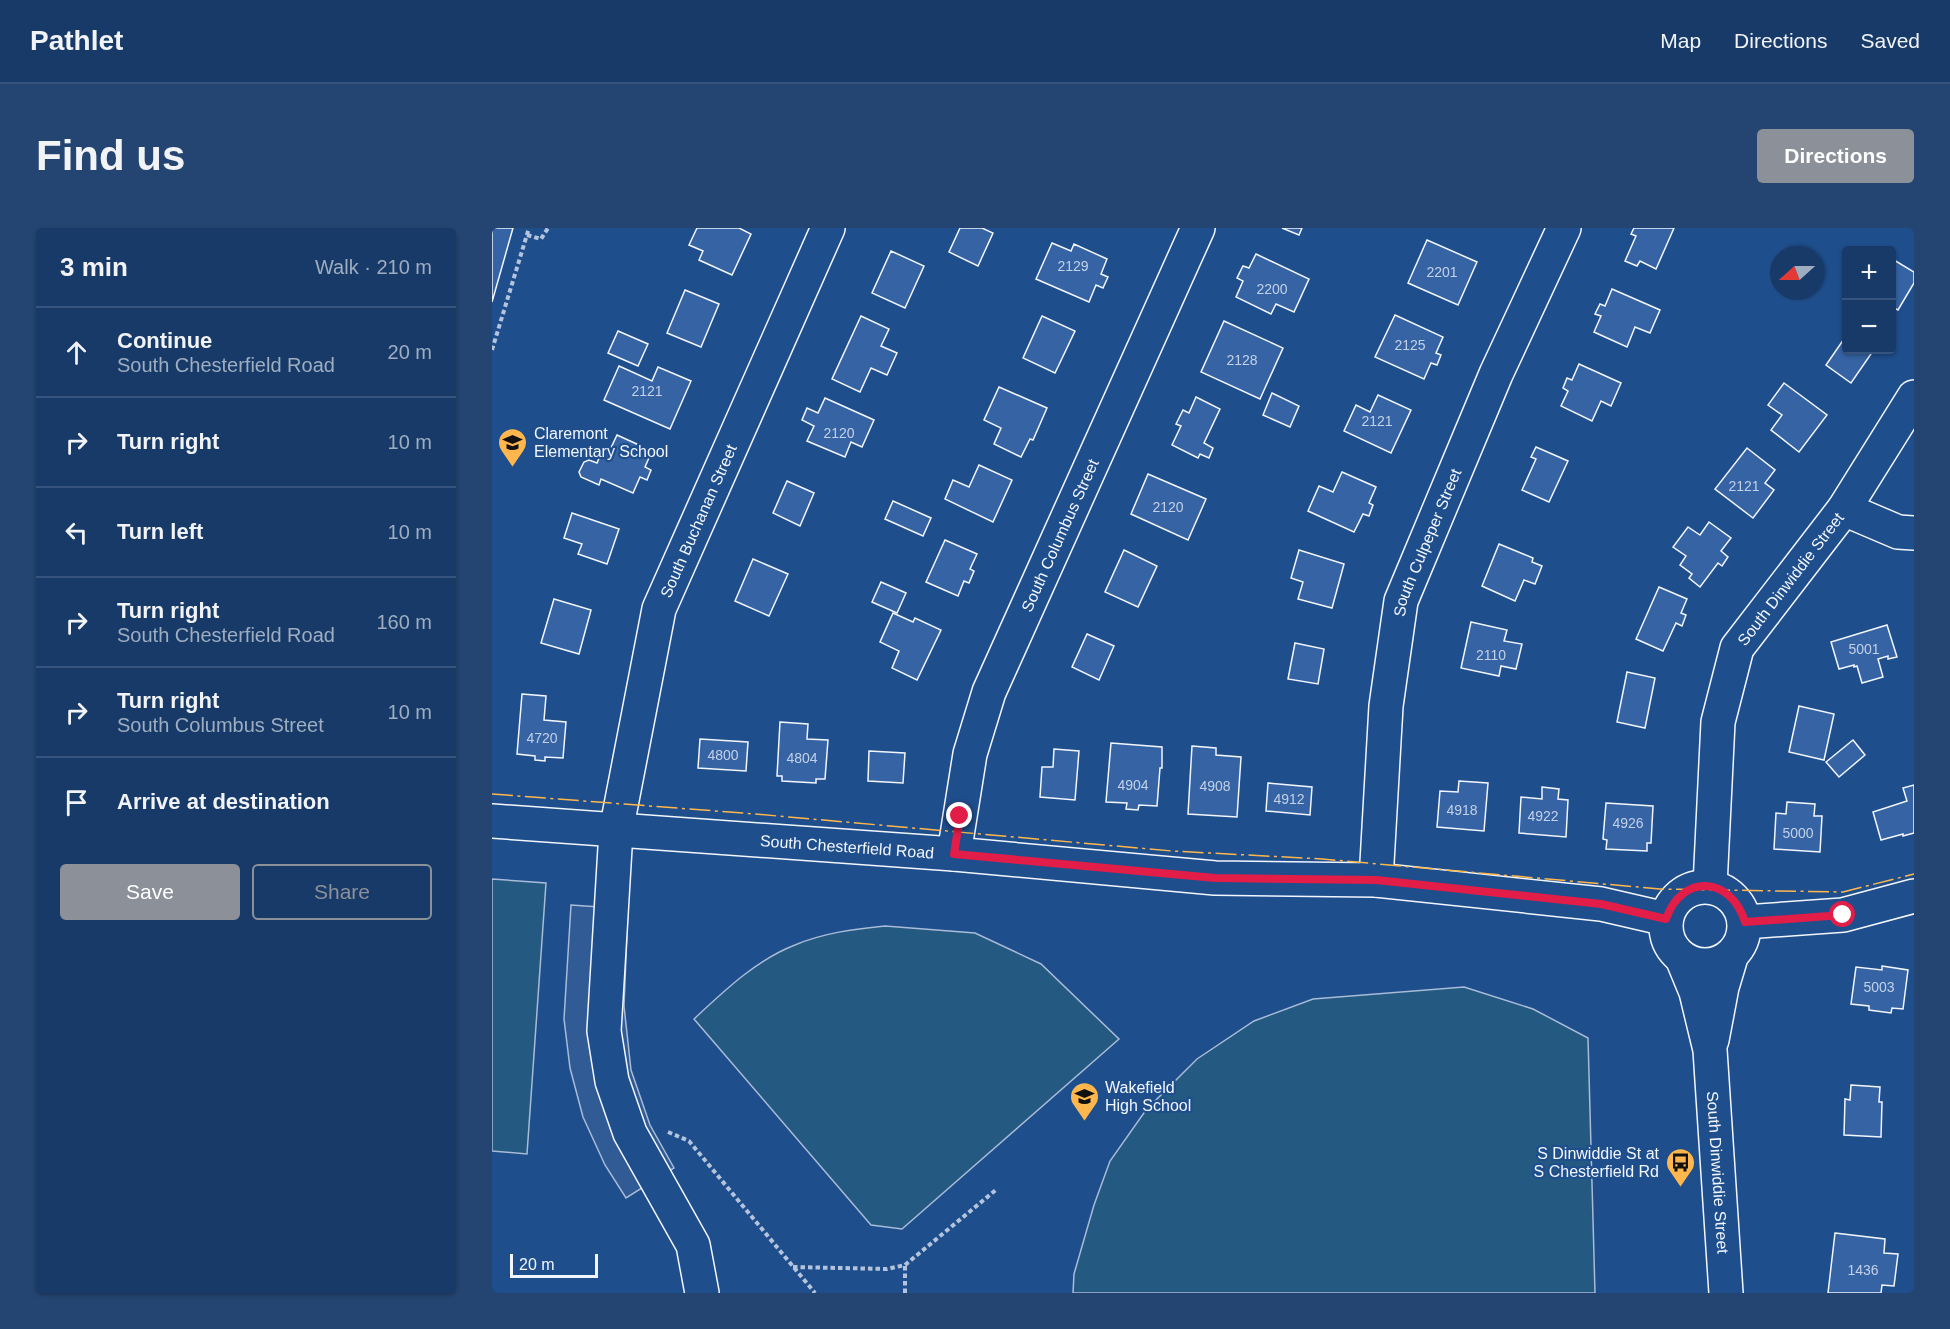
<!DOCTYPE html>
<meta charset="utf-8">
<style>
:root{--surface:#173a69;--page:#244571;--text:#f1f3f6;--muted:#9eadc0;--line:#36547d;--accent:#8c9099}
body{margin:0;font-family:Helvetica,sans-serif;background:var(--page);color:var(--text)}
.controls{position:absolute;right:18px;top:18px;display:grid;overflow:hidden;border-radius:6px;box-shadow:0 2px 4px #0004}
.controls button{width:54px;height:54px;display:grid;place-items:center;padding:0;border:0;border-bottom:2px solid var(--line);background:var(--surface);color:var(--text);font:30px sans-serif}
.compass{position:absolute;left:1278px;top:18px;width:54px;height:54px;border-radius:50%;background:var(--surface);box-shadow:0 2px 4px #0004;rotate:249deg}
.scale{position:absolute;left:18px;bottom:15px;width:88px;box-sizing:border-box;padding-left:6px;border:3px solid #f2f6ff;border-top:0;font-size:16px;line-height:21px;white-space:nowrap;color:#f2f6ff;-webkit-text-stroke:4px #1f4e8c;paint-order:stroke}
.stop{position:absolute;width:18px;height:18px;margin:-14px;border:4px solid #e11d48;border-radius:50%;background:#fff}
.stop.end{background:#e11d48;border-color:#fff;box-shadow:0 2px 6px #0008}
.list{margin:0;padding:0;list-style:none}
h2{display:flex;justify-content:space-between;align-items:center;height:78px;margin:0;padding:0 24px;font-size:26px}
h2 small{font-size:20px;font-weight:400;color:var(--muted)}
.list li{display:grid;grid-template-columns:39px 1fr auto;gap:18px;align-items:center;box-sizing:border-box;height:90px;padding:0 24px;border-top:2px solid var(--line)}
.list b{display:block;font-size:22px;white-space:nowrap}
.list p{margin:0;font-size:20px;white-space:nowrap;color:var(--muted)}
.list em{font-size:20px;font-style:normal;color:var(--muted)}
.actions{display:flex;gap:12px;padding:18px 24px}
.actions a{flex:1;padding:14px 0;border:2px solid var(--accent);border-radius:6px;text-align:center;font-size:21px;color:var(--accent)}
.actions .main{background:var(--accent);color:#fff}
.icon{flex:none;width:33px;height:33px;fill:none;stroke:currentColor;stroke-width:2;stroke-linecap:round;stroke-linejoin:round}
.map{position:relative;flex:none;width:1422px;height:1065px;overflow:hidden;border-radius:6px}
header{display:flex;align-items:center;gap:36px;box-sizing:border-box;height:84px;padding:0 30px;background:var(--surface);border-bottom:2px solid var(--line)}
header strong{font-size:28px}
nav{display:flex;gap:33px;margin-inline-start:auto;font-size:21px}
.intro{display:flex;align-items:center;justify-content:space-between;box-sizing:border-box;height:144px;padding:0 36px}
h1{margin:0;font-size:42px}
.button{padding:15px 27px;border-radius:6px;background:var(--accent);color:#fff;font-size:21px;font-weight:700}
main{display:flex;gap:36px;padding:0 36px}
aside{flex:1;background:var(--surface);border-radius:6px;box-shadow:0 2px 4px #0004}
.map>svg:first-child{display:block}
.green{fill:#245a82;stroke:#a8bbd7;stroke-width:1.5}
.parking{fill:#305b95;stroke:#a8bbd7;stroke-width:1.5}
.building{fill:#3563a3;stroke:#f2f6ff;stroke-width:1.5}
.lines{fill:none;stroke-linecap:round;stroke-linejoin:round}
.minor-casing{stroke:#f2f6ff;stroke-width:36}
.path{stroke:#b3c4dc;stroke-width:4;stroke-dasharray:4.5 3;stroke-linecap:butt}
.minor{stroke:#1f4e8c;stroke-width:33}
.power{stroke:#ffb74d;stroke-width:1.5;stroke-dasharray:21 4.5 3 4.5;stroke-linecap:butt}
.route{stroke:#e11d48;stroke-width:8}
.labels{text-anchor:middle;stroke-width:4.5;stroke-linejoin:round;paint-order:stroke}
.number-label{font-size:14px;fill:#c3d1e8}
.poi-label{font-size:16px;fill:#f2f6ff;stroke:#1f4e8c;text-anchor:start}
.street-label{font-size:16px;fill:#f2f6ff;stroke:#1f4e8c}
</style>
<header>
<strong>Pathlet</strong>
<nav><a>Map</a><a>Directions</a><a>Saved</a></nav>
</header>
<div class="intro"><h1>Find us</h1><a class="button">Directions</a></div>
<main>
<aside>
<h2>3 min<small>Walk · 210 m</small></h2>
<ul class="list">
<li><svg class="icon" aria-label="ahead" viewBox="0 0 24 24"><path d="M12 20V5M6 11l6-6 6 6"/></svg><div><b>Continue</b><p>South Chesterfield Road</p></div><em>20 m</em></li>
<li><svg class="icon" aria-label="right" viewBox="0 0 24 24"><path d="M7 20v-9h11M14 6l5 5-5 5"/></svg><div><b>Turn right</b></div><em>10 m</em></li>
<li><svg class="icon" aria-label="left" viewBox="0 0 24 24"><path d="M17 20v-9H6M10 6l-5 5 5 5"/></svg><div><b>Turn left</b></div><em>10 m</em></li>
<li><svg class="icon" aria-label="right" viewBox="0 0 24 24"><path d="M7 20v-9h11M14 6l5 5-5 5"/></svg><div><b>Turn right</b><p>South Chesterfield Road</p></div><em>160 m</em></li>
<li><svg class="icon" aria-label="right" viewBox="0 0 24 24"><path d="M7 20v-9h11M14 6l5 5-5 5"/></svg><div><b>Turn right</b><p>South Columbus Street</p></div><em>10 m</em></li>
<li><svg class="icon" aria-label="arrive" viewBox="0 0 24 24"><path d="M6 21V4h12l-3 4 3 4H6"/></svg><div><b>Arrive at destination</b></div></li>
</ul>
<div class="actions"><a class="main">Save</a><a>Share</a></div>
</aside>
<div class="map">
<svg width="1422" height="1065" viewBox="0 0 1422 1065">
<rect width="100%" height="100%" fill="#1f4e8c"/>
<g class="green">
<polygon points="0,651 54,655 35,926 0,923"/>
<path d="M393,698L483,705L549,736L627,811L410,1001L379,997L202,791C232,763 264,732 303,717C331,705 362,701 393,698Z"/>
<polygon points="972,759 1041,781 1096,810 1103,1065 581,1065 582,1046 602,977 618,933 654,882 705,831 762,793 821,771"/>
</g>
<polygon class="parking" points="79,677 136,681 132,778 139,842 158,897 182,940 134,970 113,937 91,889 78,840 72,791"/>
<g class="building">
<polygon points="0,0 21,0 0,74"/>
<polygon points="205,0 247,0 259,6 240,47 207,32 211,23 197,17"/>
<polygon points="468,0 490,0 501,5 486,38 457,24"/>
<polygon points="790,0 810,0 807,7"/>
<polygon points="1142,0 1182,0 1164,41 1148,33 1145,38 1133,33 1144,8 1139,6"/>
<polygon points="935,12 985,34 966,77 916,55"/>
<polygon points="560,15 579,23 582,16 615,31 609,46 616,49 611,60 604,57 597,74 544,51"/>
<polygon points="399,23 432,38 413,80 380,65"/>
<polygon points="764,26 817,51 802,84 784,76 779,86 744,69 751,53 745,50 751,38 757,40"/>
<polygon points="1402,32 1422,44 1422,55 1406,82 1400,79 1400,35"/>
<polygon points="1120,61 1168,82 1158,105 1143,99 1135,119 1102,104 1109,88 1103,86 1108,76 1113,78"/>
<polygon points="193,62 227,76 209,119 175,105"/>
<polygon points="903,87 951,109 944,125 949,127 945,137 939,135 932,151 883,129"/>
<polygon points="369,88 397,101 389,118 405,125 395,147 379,140 368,164 340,151"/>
<polygon points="550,88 583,103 563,145 531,130"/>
<polygon points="732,93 791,120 768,171 709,144"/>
<polygon points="126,103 156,116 146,138 116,125"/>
<polygon points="1354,108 1354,122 1372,122 1379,126 1359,155 1334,137"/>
<polygon points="1087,136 1129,155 1119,178 1109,173 1100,193 1069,178 1076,163 1071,160 1075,150 1080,152"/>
<polygon points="127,138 160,153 166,139 199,153 178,201 112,172"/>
<polygon points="1292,155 1335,187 1307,224 1279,202 1290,187 1276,177"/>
<polygon points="507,159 555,180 541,212 538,211 529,229 502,216 509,200 492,192"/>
<polygon points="780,165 807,178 798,199 771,187"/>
<polygon points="886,167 919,182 899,225 852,203 864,177 878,184"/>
<polygon points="704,169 728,181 712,215 721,220 717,230 708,226 706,230 680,217 689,198 684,196 691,182 697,185"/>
<polygon points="333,170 382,192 370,219 359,214 353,229 315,213 322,198 310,192 315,180 326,185"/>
<polygon points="125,207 160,223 153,239 159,242 155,252 148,249 141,265 109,251 107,257 89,249 87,244 92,234 97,232 105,235 111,221 117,224"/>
<polygon points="1044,219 1076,233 1057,274 1030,262 1044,231 1039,229"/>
<polygon points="1255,220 1283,242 1273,255 1282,262 1261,290 1223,261"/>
<polygon points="487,237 520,252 501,294 453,271 461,252 477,259"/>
<polygon points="850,244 884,259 877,275 881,277 877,288 871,286 862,304 816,283 827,258 841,264"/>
<polygon points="656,246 714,271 696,312 639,286"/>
<polygon points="295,253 322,265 308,298 281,285"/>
<polygon points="401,273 439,290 431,308 393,291"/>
<polygon points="80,285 127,301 115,336 86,326 90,316 72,310"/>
<polygon points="1217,294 1239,310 1229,323 1236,329 1230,338 1226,335 1208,359 1197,350 1200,346 1188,337 1194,328 1181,319 1196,299 1208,307"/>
<polygon points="453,312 485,326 478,341 482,343 477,355 472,353 466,368 434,354"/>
<polygon points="1007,316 1041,330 1040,334 1050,338 1043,356 1032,352 1023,373 990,358"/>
<polygon points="632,322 665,338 646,379 613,364"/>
<polygon points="807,322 852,336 840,380 806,371 811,354 799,350"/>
<polygon points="261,331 296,346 277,388 243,373"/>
<polygon points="389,354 414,365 405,385 380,374"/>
<polygon points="1167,359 1195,371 1189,385 1194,387 1190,398 1184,395 1171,423 1144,411"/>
<polygon points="62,371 99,382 87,426 49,415"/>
<polygon points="401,385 421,394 423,390 449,402 425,452 400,440 407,423 388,414"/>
<polygon points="979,394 1015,402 1012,413 1030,416 1024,441 1009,438 1007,448 969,440"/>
<polygon points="1395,397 1405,429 1396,431 1396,428 1386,431 1391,449 1370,455 1365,438 1362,439 1362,437 1347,441 1339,414"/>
<polygon points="595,406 622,418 607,452 580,439"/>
<polygon points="803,415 832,421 826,456 796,451"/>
<polygon points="1135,444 1163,450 1153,500 1125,494"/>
<polygon points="30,466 54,468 52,492 74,494 71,530 53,529 53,533 43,532 43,528 25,526"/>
<polygon points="1307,478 1342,486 1332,532 1297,524"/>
<polygon points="288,494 316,496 315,511 336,512 333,551 324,551 324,555 290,553 290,548 285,548"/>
<polygon points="208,511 256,514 254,543 206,540"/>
<polygon points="1361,512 1373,527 1347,549 1334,534"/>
<polygon points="619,515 670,519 670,540 668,540 665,578 647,577 646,582 634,581 635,575 614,574"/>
<polygon points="700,518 724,520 724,527 749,529 745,589 696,586"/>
<polygon points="562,521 587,523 583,572 548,569 550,539 561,539"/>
<polygon points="377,523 413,525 411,555 376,553"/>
<polygon points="967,553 996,555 992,603 945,599 948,563 966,564"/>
<polygon points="776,555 820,559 818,587 774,583"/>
<polygon points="1422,557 1422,605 1411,608 1411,606 1389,612 1381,584 1415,573 1411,560"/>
<polygon points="1050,559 1067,561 1066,571 1076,572 1074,609 1027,605 1029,569 1050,571"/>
<polygon points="1295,574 1323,576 1322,588 1330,588 1328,624 1282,621 1284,585 1294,586"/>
<polygon points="1114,575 1161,578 1159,615 1155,615 1155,623 1114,621 1115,612 1111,611"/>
<polygon points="1390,738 1416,742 1411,781 1400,780 1399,785 1377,782 1377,778 1359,776 1364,739 1390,742"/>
<polygon points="1359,857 1388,859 1387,874 1390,874 1389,909 1352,907 1353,871 1358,872"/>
<polygon points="1343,1005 1393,1011 1392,1025 1406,1026 1402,1058 1390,1057 1389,1065 1336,1065"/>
</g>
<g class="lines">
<defs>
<g id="minor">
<polyline points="1352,281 1406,304 1422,305"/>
<path id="s1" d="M0,593L462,626L723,650L884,652L1109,676L1174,691"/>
<path id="s2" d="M462,626L478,526L497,464L706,0"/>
<path id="s3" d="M884,652L894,478L909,373L1004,146L1072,0"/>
<path id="s4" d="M1218,658L1226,494L1245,420L1352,281L1422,169"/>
<circle cx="1213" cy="698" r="39"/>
<polyline points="1253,694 1351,687 1422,668"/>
<path id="s5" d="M1190,730L1204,764L1218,822L1234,1065"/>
<polyline points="1220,812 1230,759 1239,729"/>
<path id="s6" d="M210,1065L201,1017L138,905L120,853L112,803L124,603L167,381L336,0"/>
</g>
</defs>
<use href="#minor" class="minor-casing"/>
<g class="path">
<polyline points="35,7 49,11 56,0"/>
<polyline points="0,122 37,0"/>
<polyline points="176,904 197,913 323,1065"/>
<polyline points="301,1039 395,1041 413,1037 505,961"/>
<polyline points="413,1065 413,1037"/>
</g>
<use href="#minor" class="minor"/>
<polyline class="power" points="0,566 263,586 680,623 830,631 1168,661 1351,664 1422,646"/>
</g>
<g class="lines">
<path class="route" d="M468,588L462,626L723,650L884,652L1109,676L1174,691C1190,645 1239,648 1253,694L1351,687"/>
</g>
<defs>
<symbol id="school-pin" viewBox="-11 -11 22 30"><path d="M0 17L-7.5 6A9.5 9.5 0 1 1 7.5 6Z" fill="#ffb74d" stroke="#1f4e8c"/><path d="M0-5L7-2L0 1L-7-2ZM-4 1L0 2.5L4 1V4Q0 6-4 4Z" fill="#111"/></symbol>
<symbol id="bus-pin" viewBox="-11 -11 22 30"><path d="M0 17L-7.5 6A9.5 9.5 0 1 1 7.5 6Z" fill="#ffb74d" stroke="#1f4e8c"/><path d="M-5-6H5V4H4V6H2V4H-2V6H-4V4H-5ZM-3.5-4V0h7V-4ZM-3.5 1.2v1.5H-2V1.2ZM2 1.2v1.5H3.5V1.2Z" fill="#111"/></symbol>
</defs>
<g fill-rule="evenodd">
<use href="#school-pin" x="4" y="198" width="33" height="45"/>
<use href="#school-pin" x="576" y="852" width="33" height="45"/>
<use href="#bus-pin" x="1172" y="918" width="33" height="45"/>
</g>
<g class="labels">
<g class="number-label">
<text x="581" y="43">2129</text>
<text x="950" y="49">2201</text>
<text x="780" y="66">2200</text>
<text x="918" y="122">2125</text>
<text x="750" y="137">2128</text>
<text x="155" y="168">2121</text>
<text x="885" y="198">2121</text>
<text x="347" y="210">2120</text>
<text x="1252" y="263">2121</text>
<text x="676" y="284">2120</text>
<text x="1372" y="426">5001</text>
<text x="999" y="432">2110</text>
<text x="50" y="515">4720</text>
<text x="231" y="532">4800</text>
<text x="310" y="535">4804</text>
<text x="641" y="562">4904</text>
<text x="723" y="563">4908</text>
<text x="797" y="576">4912</text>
<text x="970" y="587">4918</text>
<text x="1051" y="593">4922</text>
<text x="1136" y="600">4926</text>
<text x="1306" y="610">5000</text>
<text x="1387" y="764">5003</text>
<text x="1371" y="1047">1436</text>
</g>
<g class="poi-label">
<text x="42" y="211">Claremont<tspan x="42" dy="18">Elementary School</tspan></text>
<text x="613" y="865">Wakefield<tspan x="613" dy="18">High School</tspan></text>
<text x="1167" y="931" text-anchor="end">S Dinwiddie St at<tspan x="1167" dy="18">S Chesterfield Rd</tspan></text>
</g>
<g class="street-label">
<text dy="6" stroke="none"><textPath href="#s6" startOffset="806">South Buchanan Street</textPath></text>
<text dy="6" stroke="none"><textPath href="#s2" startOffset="338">South Columbus Street</textPath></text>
<text dy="6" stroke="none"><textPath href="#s3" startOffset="344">South Culpeper Street</textPath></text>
<text dy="6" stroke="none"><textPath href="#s4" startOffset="328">South Dinwiddie Street</textPath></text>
<text dy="6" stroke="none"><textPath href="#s1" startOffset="356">South Chesterfield Road</textPath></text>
<text dy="6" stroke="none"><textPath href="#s5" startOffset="219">South Dinwiddie Street</textPath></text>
</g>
</g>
</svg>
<div class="controls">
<button>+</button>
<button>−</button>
</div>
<svg class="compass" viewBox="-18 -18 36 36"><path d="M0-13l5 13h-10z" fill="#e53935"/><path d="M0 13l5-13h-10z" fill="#9eadc0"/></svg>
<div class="scale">20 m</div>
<div class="stop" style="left:1351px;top:687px"></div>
<div class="stop end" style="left:468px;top:588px"></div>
</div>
</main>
